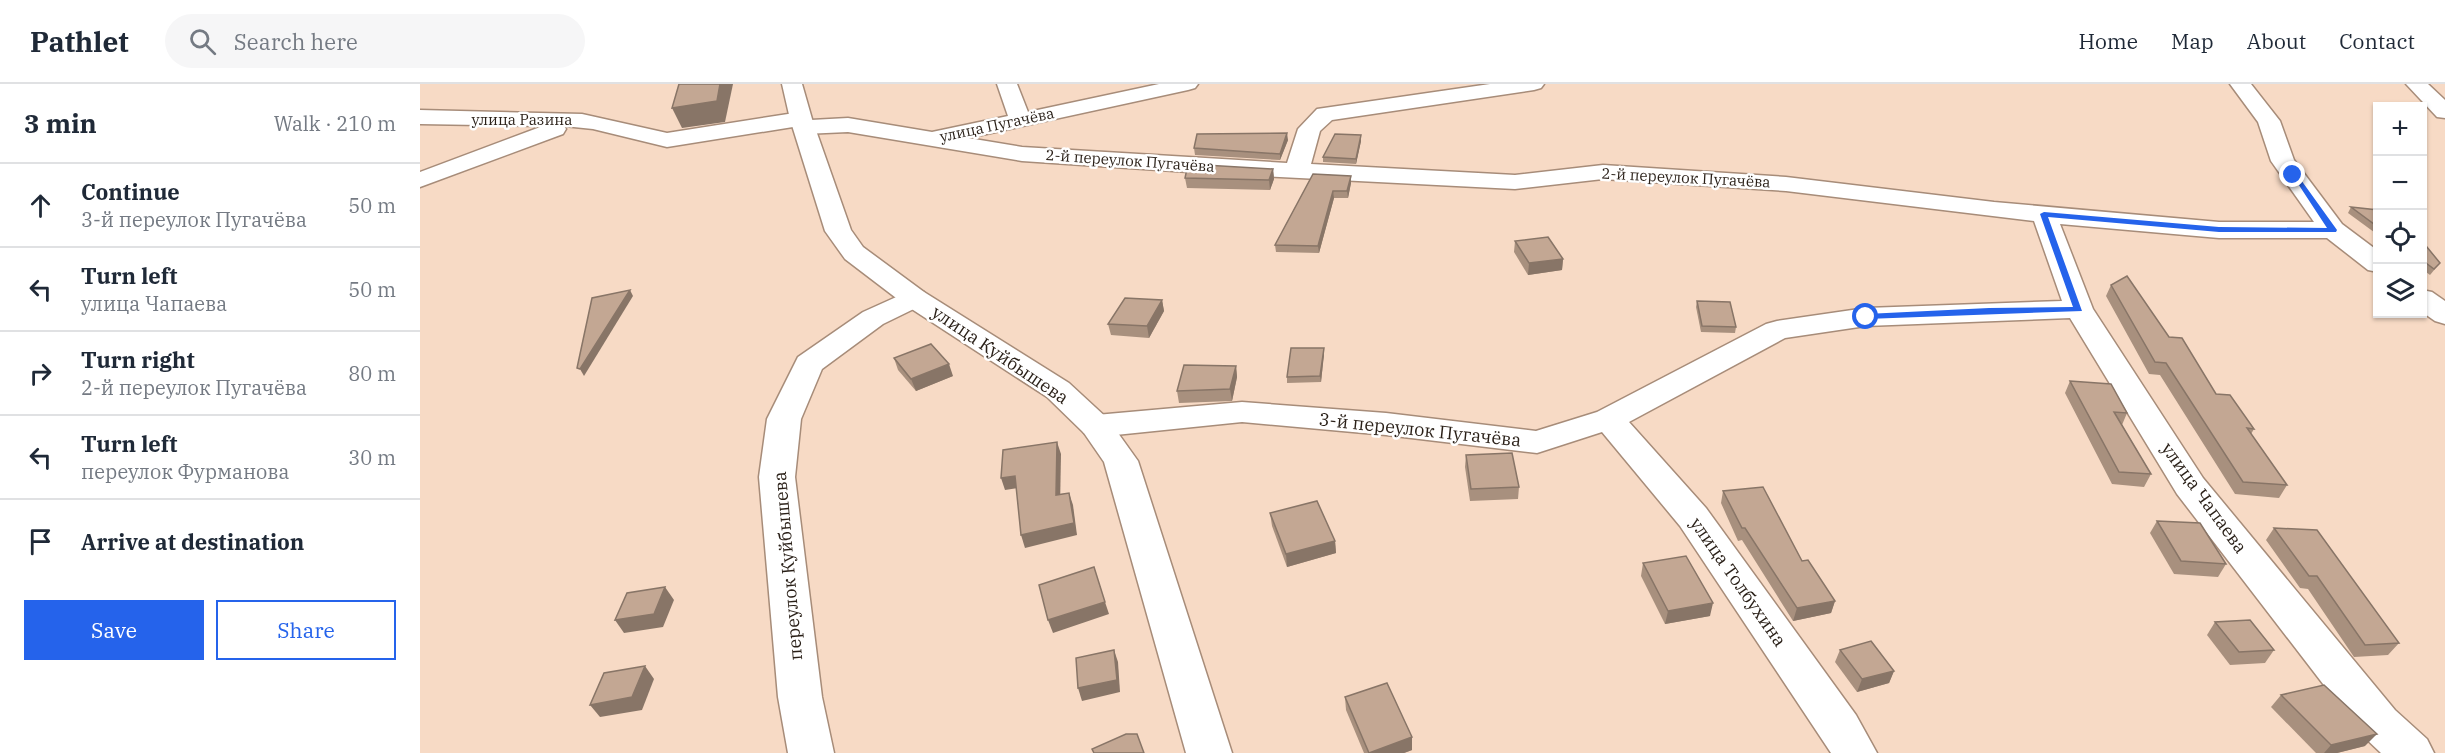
<!DOCTYPE html>
<meta charset="utf-8">
<style>
:root{--surface:#fff;--page:#f6f6f7;--text:#1f2937;--muted:#747a83;--line:#e0e1e3;--accent:#2563eb}
body{margin:0;font-family:"IBM Plex Serif",serif;background:var(--page);color:var(--text)}
.controls{position:absolute;right:18px;top:18px;display:grid;overflow:hidden;border-radius:0px;box-shadow:0 2px 4px #0004}
.controls button{width:54px;height:54px;display:grid;place-items:center;padding:0;border:0;border-bottom:2px solid var(--line);background:var(--surface);color:var(--text);font:30px sans-serif}
.stop{position:absolute;width:18px;height:18px;margin:-14px;border:4px solid #2563eb;border-radius:50%;background:#fff}
.stop.end{background:#2563eb;border-color:#fff;box-shadow:0 2px 6px #0008}
.list{margin:0;padding:0;list-style:none}
h2{display:flex;justify-content:space-between;align-items:center;height:78px;margin:0;padding:0 24px;font-size:26px}
h2 small{font-size:20px;font-weight:400;color:var(--muted)}
.list li{display:grid;grid-template-columns:39px 1fr auto;gap:18px;align-items:center;box-sizing:border-box;height:84px;padding:0 24px;border-top:2px solid var(--line)}
.list b{display:block;font-size:22px;white-space:nowrap}
.list p{margin:0;font-size:20px;white-space:nowrap;color:var(--muted)}
.list em{font-size:20px;font-style:normal;color:var(--muted)}
.actions{display:flex;gap:12px;padding:18px 24px}
.actions a{flex:1;padding:14px 0;border:2px solid var(--accent);border-radius:0px;text-align:center;font-size:21px;color:var(--accent)}
.actions .main{background:var(--accent);color:#fff}
.icon{flex:none;width:33px;height:33px;fill:none;stroke:currentColor;stroke-width:2;stroke-linecap:round;stroke-linejoin:round}
.map{position:relative;flex:none;width:2025px;height:669px;overflow:hidden}
header{display:flex;align-items:center;gap:36px;box-sizing:border-box;height:84px;padding:0 30px;background:var(--surface);border-bottom:2px solid var(--line)}
header strong{font-size:28px}
nav{display:flex;gap:33px;margin-inline-start:auto;font-size:21px}
.search{width:420px;height:54px;background:var(--page);display:flex;align-items:center;gap:15px;box-sizing:border-box;padding:0 21px;border-radius:33px;color:var(--muted);font-size:22px}
main{display:flex}
aside{flex:1;background:var(--surface)}
.map>svg:first-child{display:block}
.lines{fill:none;stroke-linecap:round;stroke-linejoin:round}
.minor-casing{stroke:#a78c79;stroke-width:3}
.major-casing{stroke:#a78c79;stroke-width:3}
.minor{fill:#fff;fill-rule:evenodd}
.major{fill:#fff;fill-rule:evenodd}
.wall{fill:#a8907e}
.shaded-wall{fill:#887567}
.building{fill:#c3a793;stroke:#887567;stroke-width:1.5}
.route{fill:#2563eb}
.labels{text-anchor:middle;stroke-width:5;stroke-linejoin:round;paint-order:stroke}
.far-street-label{font-size:15px;fill:#291f17;stroke:#fff}
.street-label{font-size:18px;fill:#291f17;stroke:#fff}
</style>
<header>
<strong>Pathlet</strong>
<div class="search"><svg class="icon" aria-label="search" viewBox="0 0 24 24"><circle cx="10" cy="10" r="6"/><path d="M15 15l6 6"/></svg>Search here</div>
<nav><a>Home</a><a>Map</a><a>About</a><a>Contact</a></nav>
</header>
<main>
<aside>
<h2>3 min<small>Walk · 210 m</small></h2>
<ul class="list">
<li><svg class="icon" aria-label="ahead" viewBox="0 0 24 24"><path d="M12 20V5M6 11l6-6 6 6"/></svg><div><b>Continue</b><p>3-й переулок Пугачёва</p></div><em>50 m</em></li>
<li><svg class="icon" aria-label="left" viewBox="0 0 24 24"><path d="M17 20v-9H6M10 6l-5 5 5 5"/></svg><div><b>Turn left</b><p>улица Чапаева</p></div><em>50 m</em></li>
<li><svg class="icon" aria-label="right" viewBox="0 0 24 24"><path d="M7 20v-9h11M14 6l5 5-5 5"/></svg><div><b>Turn right</b><p>2-й переулок Пугачёва</p></div><em>80 m</em></li>
<li><svg class="icon" aria-label="left" viewBox="0 0 24 24"><path d="M17 20v-9H6M10 6l-5 5 5 5"/></svg><div><b>Turn left</b><p>переулок Фурманова</p></div><em>30 m</em></li>
<li><svg class="icon" aria-label="arrive" viewBox="0 0 24 24"><path d="M6 21V4h12l-3 4 3 4H6"/></svg><div><b>Arrive at destination</b></div></li>
</ul>
<div class="actions"><a class="main">Save</a><a>Share</a></div>
</aside>
<div class="map">
<svg width="2025" height="669" viewBox="0 0 2025 669">
<rect width="100%" height="100%" fill="#f7dac5"/>
<g class="lines">
<defs>
<g id="minor">
<polygon points="577,0 597,0 608,28 739,0 778,0 775,4 768,6 548,54 602,63 867,79 878,45 897,25 1070,0 1124,0 1121,4 1114,6 912,36 900,47 891,80 1095,91 1183,81 1366,93 1574,118 1799,138 1894,138 1851,77 1838,38 1810,0 1831,0 1860,37 1874,76 1922,140 1958,167 1958,188 1948,186 1907,154 1799,154 1640,140 1673,225 1783,394 1975,626 2007,655 2014,669 1961,669 1943,652 1757,410 1650,234 1446,242 1365,254 1209,338 1286,424 1436,631 1457,669 1411,669 1260,442 1182,348 1117,369 966,351 822,338 676,353 664,349 659,342 664,335 676,331 822,318 966,329 1116,347 1177,328 1346,240 1357,237 1446,224 1642,217 1614,137 1366,107 1183,95 1095,105 799,90 602,77 428,48 384,50 376,48 373,43 247,63 173,45 144,42 146,45 143,50 0,103 0,88 123,42 0,40 0,26 162,30 247,49 381,28 389,30 391,36 428,34 512,48 588,32"/>
<polygon points="1986,0 2008,0 2025,16 2025,34 2017,33"/>
<polygon points="494,205 504,208 508,214 504,220 463,240 402,285 381,335 375,393 402,613 414,669 368,669 358,613 339,393 347,335 378,273 443,228"/>
<polygon points="2002,206 2012,208 2025,217 2025,240 2015,237 2002,228"/>
</g>
<polygon id="major" points="362,0 382,0 392,35 431,146 443,163 504,208 649,299 688,335 718,377 812,669 766,669 684,378 664,349 627,313 484,220 425,175 405,147 370,35"/>
</defs>
<use href="#minor" class="minor-casing"/>
<use href="#major" class="major-casing"/>
<use href="#minor" class="minor"/>
<use href="#major" class="major"/>
</g>
<g class="wall">
<polygon points="868,56 860,76 775,71 774,64"/>
<polygon points="941,57 936,80 903,78 903,73"/>
<polygon points="853,85 854,95 850,106 767,104 765,94"/>
<polygon points="893,90 931,92 931,99 928,114 914,114 899,169 856,168 855,161"/>
<polygon points="1931,123 1958,126 1958,151 1928,129"/>
<polygon points="1095,157 1143,175 1142,186 1108,191 1094,168"/>
<polygon points="2002,157 2020,179 2010,191 2002,185"/>
<polygon points="1691,201 1749,253 1796,310 1834,345 1831,350 1867,401 1859,414 1815,410 1740,291 1729,290 1686,212"/>
<polygon points="742,216 744,227 729,254 691,251 688,240"/>
<polygon points="1277,217 1316,243 1315,249 1281,248 1276,223"/>
<polygon points="904,264 904,270 901,298 867,299 867,293"/>
<polygon points="474,274 533,292 496,307 478,286"/>
<polygon points="816,282 817,293 812,317 759,319 757,307"/>
<polygon points="1650,297 1707,329 1702,341 1731,390 1724,403 1692,400 1645,309"/>
<polygon points="1046,371 1099,403 1098,415 1050,417 1045,383"/>
<polygon points="1303,407 1382,477 1415,517 1411,529 1373,537 1322,456 1318,457 1301,419"/>
<polygon points="850,429 915,457 916,469 867,483 852,442"/>
<polygon points="1737,437 1806,480 1798,493 1754,490 1730,449"/>
<polygon points="1854,444 1979,559 1968,571 1934,573 1888,505 1880,504 1846,456"/>
<polygon points="1223,479 1290,532 1245,540 1221,492"/>
<polygon points="1795,538 1854,566 1845,579 1810,581 1787,551"/>
<polygon points="1420,566 1474,587 1469,599 1437,608 1415,578"/>
<polygon points="1861,611 1945,662 1917,669 1896,669 1851,623"/>
<polygon points="925,613 992,666 984,669 944,669 926,626"/>
</g>
<g class="shaded-wall">
<polygon points="300,0 313,0 305,38 262,44 252,24"/>
<polygon points="867,49 868,56 860,76 860,70"/>
<polygon points="941,51 941,57 936,80 936,75"/>
<polygon points="853,85 854,95 850,106 849,96"/>
<polygon points="931,92 931,99 928,114 927,107"/>
<polygon points="913,107 914,114 899,169 898,162"/>
<polygon points="1143,175 1142,186 1108,191 1109,179"/>
<polygon points="210,206 213,212 164,292 160,285"/>
<polygon points="742,216 744,227 729,254 727,242"/>
<polygon points="904,264 904,270 901,298 900,292"/>
<polygon points="529,280 533,292 496,307 491,295"/>
<polygon points="816,282 817,293 812,317 810,305"/>
<polygon points="637,358 641,370 640,424 636,411"/>
<polygon points="595,392 598,404 585,406 581,394"/>
<polygon points="649,409 653,421 657,451 605,464 601,451"/>
<polygon points="915,457 916,469 867,483 866,470"/>
<polygon points="245,503 254,516 243,543 204,549 195,536"/>
<polygon points="1415,517 1411,529 1373,537 1377,524"/>
<polygon points="685,518 689,530 633,549 628,536"/>
<polygon points="1293,519 1290,532 1245,540 1248,527"/>
<polygon points="694,566 698,578 700,608 662,617 658,604"/>
<polygon points="225,582 234,595 222,626 180,633 170,621"/>
<polygon points="1474,587 1469,599 1437,608 1442,595"/>
<polygon points="1957,650 1945,662 1917,669 1904,669 1911,661"/>
<polygon points="992,653 992,666 984,669 949,669"/>
</g>
<g class="building">
<polygon points="259,0 300,0 297,17 252,24"/>
<polygon points="867,49 860,70 774,64 777,50"/>
<polygon points="915,50 941,51 936,75 903,73"/>
<polygon points="768,80 853,85 849,96 765,94"/>
<polygon points="893,90 931,92 927,107 913,107 898,162 855,161"/>
<polygon points="1931,123 1958,126 1958,143"/>
<polygon points="1128,153 1143,175 1109,179 1095,157"/>
<polygon points="2002,157 2020,179 2014,185 2002,176"/>
<polygon points="1707,192 1749,253 1762,254 1796,310 1810,311 1834,345 1827,344 1867,401 1823,398 1746,279 1735,278 1691,201"/>
<polygon points="210,206 160,285 157,284 172,214"/>
<polygon points="705,214 742,216 727,242 688,240"/>
<polygon points="1277,217 1310,218 1316,243 1282,242"/>
<polygon points="511,260 529,280 491,295 474,274"/>
<polygon points="871,264 904,264 900,292 867,293"/>
<polygon points="764,281 816,282 810,305 757,307"/>
<polygon points="1650,297 1691,300 1707,329 1694,328 1731,390 1699,388"/>
<polygon points="637,358 636,411 649,409 654,439 601,451 595,392 581,394 583,366"/>
<polygon points="1092,369 1099,403 1051,405 1046,371"/>
<polygon points="1343,403 1382,477 1388,476 1415,517 1377,524 1325,444 1322,444 1303,407"/>
<polygon points="897,417 915,457 866,470 850,429"/>
<polygon points="1737,437 1780,439 1806,480 1761,477"/>
<polygon points="1854,444 1897,446 1979,559 1945,561 1897,492 1889,492"/>
<polygon points="1266,472 1293,519 1248,527 1223,479"/>
<polygon points="674,483 685,518 628,536 619,501"/>
<polygon points="245,503 234,530 195,536 207,509"/>
<polygon points="1830,536 1854,566 1819,568 1795,538"/>
<polygon points="1451,557 1474,587 1442,595 1420,566"/>
<polygon points="694,566 697,596 658,604 656,574"/>
<polygon points="225,582 212,613 170,621 184,589"/>
<polygon points="967,599 992,653 949,669 925,613"/>
<polygon points="1904,601 1957,650 1911,661 1861,611"/>
<polygon points="706,650 717,650 724,669 674,669 672,665"/>
</g>
<polygon class="route" points="1871,89 1876,89 1917,146 1916,148 1799,148 1628,133 1662,227 1446,235 1442,233 1446,230 1569,224 1653,223 1620,130 1624,128 1799,143 1907,144"/>
<g class="labels">
<g class="far-street-label">
<text x="102" y="41">улица Разина</text>
<text transform="translate(577 41) rotate(-12)" y="5">улица Пугачёва</text>
<text transform="translate(710 77) rotate(4)" y="5">2-й переулок Пугачёва</text>
<text transform="translate(1266 94) rotate(3)" y="5">2-й переулок Пугачёва</text>
</g>
<g class="street-label">
<text transform="translate(580 271) rotate(34)" y="6">улица Куйбышева</text>
<text transform="translate(1000 346) rotate(6)" y="6">3-й переулок Пугачёва</text>
<text transform="translate(1784 414) rotate(54)" y="6">улица Чапаева</text>
<text transform="translate(368 482) rotate(-95)" y="6">переулок Куйбышева</text>
<text transform="translate(1318 498) rotate(55)" y="6">улица Толбухина</text>
</g>
</g>
</svg>
<div class="controls">
<button>+</button>
<button>−</button>
<button><svg class="icon" aria-label="locate" viewBox="0 0 24 24"><circle cx="12" cy="12" r="6"/><path d="M12 2v4M12 18v4M2 12h4M18 12h4"/></svg></button>
<button><svg class="icon" aria-label="layers" viewBox="0 0 24 24"><path d="M12 4l9 5-9 5-9-5zM3 14l9 5 9-5"/></svg></button>
</div>
<div class="stop" style="left:1446px;top:233px"></div>
<div class="stop end" style="left:1873px;top:91px"></div>
</div>
</main>
